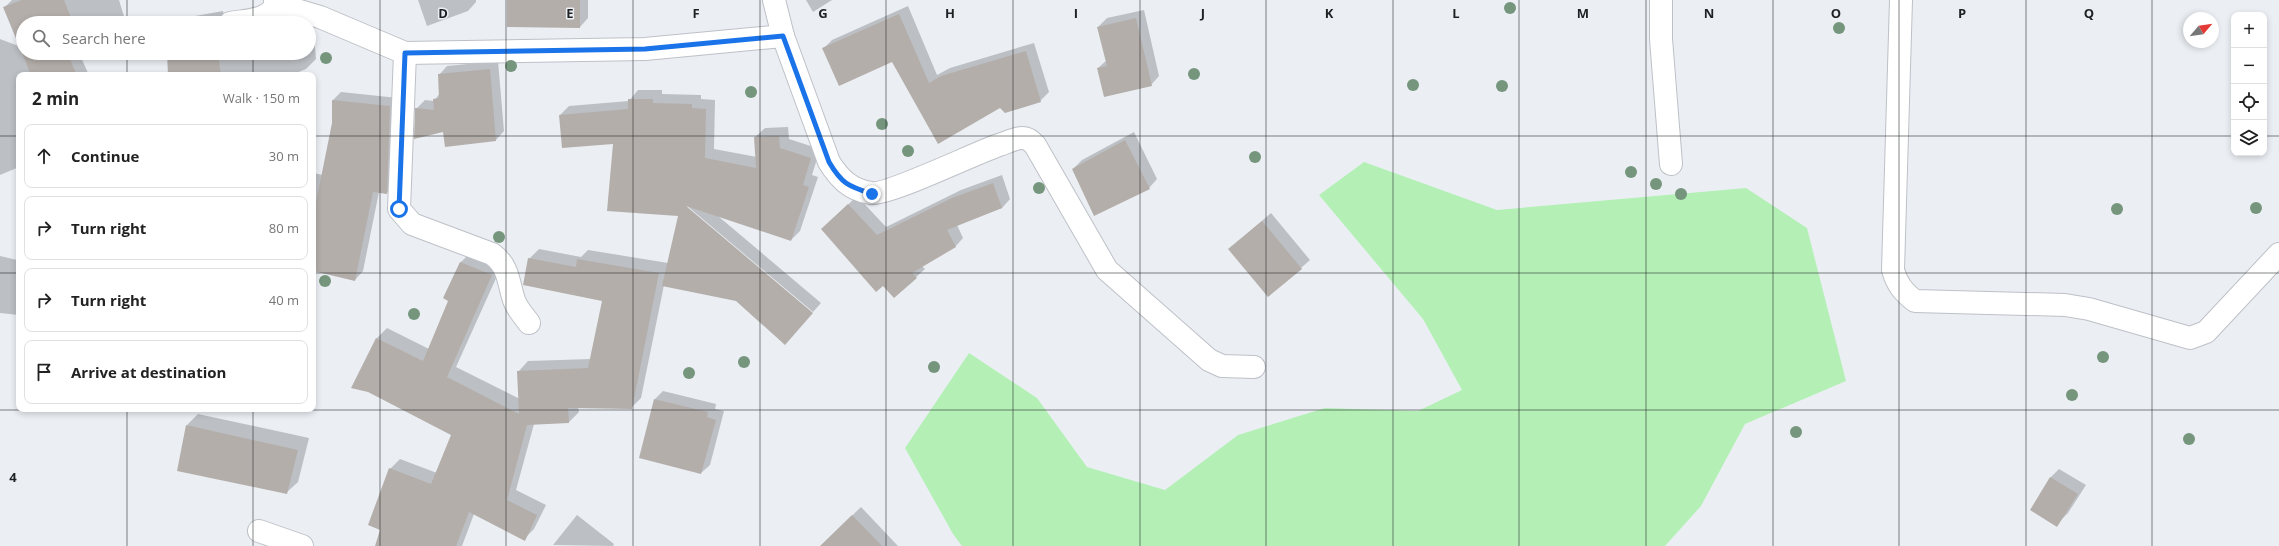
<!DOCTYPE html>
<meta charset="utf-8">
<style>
:root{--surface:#fff;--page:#f2f2f2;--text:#222;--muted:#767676;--line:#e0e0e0}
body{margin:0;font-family:"Open Sans",sans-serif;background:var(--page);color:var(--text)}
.controls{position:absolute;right:12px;top:12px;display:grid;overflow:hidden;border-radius:8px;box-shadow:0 2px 6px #0003}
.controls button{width:36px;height:36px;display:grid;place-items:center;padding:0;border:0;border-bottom:1px solid var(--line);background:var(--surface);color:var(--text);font:20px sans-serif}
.compass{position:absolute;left:2183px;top:12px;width:36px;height:36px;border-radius:50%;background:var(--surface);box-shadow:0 2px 6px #0003;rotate:61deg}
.stop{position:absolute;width:12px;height:12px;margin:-9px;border:3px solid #1a73e8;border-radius:50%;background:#fff}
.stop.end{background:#1a73e8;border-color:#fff;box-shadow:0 1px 4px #0008}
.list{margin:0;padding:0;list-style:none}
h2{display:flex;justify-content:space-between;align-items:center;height:52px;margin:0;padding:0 16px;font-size:17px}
h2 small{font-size:13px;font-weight:400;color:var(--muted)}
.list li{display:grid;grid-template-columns:26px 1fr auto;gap:12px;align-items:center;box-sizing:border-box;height:64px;margin:0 8px 8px;padding:0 8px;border:1px solid var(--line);border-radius:8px}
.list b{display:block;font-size:15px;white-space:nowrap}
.list em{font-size:13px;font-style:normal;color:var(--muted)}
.icon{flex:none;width:22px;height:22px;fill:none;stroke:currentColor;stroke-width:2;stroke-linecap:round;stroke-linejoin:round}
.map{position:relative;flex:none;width:2279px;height:546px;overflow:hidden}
.search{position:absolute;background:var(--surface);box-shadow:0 2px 6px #0003;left:16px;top:16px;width:300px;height:44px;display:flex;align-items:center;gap:10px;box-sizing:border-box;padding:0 14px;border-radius:22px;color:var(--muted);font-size:15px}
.panel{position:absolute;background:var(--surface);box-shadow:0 2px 6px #0003;left:16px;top:72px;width:300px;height:340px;border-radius:8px}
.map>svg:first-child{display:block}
.green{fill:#b4f0b6}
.shadow{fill:#0003}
.building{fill:#b4aeaa}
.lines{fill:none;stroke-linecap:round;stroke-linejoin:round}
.street-casing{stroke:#bdc1c7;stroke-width:24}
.street{stroke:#fff;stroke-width:22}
.tree{fill:#75957d}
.route{stroke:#1a73e8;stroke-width:5}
.grid{fill:none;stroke:#1f2123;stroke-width:1;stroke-opacity:0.55}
.grid-label{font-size:13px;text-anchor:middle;font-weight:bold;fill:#1f2123;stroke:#ebeff4;stroke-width:3;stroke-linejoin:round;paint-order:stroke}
</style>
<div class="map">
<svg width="2279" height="546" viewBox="0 0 2279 546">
<rect width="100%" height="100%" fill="#ebeff4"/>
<polygon class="green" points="1364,162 1497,210 1746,188 1807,228 1846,381 1745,424 1701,506 1665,546 962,546 953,534 905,448 969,353 1037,398 1087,467 1165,490 1238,435 1325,408 1418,411 1462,390 1423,319 1319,195"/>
<g class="shadow">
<polygon points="12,0 119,0 126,23 23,23 23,53 79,53 89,75 19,75 19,167 0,175 0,39 21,47 4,8"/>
<polygon points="418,0 476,0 476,2 468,11 427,26"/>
<polygon points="508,0 588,0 588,18 580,27"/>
<polygon points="806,0 832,0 813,12"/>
<polygon points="908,6 937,75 950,68 1034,43 1049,92 1040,101 1000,107 939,143 892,61 824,48 832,40"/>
<polygon points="1144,10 1159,76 1151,85 1098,68 1107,60 1098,27 1107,18"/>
<polygon points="223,11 225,23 188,23 195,16"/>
<polygon points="309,24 313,24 316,59 306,69 291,75 169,75 190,53 309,53"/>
<polygon points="498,61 504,131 496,140 443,130 416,109 425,100 434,101 440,93 439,75 447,66"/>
<polygon points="638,90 662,90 662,94 701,95 701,99 715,100 714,149 757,157 755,137 765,128 788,127 789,139 820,149 812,175 818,177 800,231 791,240 718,216 821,303 813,312 686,205 736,300 664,285 641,398 631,408 578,407 579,412 569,422 534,424 516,490 546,505 534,529 524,539 474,514 462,546 388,546 381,529 390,469 400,459 437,473 452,435 368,391 352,388 377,338 387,328 429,349 449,300 460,263 470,253 502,265 456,367 520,399 518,372 528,361 591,359 603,300 529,259 539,249 581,257 588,250 668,263 679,216 614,143 560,115 569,106 629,101"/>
<polygon points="341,92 398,98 395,185 387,193 379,192 363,271 355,280 313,270 313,173 323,175 333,124 333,100"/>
<polygon points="1134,132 1157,179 1149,188 1073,169 1082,160"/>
<polygon points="1002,175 1010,199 1002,208 957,225 963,238 955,247 922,266 925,269 894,297 831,221 857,196 886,227 961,190"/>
<polygon points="1271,213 1310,260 1301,268 1229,249"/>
<polygon points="0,256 17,260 19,258 19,315 0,313"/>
<polygon points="663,391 716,404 715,409 724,411 710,465 701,473 655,399"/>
<polygon points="198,414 309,438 298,482 286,493 187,425"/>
<polygon points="2059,469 2086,485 2068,513 2059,522 2032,510 2051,477"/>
<polygon points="861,507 898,546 822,546 830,537"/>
<polygon points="577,515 614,544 613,546 553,545"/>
</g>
<g class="building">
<polygon points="22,0 64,0 73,23 23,23 23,53 67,53 77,75 31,75 3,7"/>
<polygon points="507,0 580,0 580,28 507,27"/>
<polygon points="899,14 929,83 941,76 1026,51 1041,102 1005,113 1000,108 938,144 892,62 839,86 822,48"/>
<polygon points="1136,18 1152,86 1104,97 1097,68 1107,66 1097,27"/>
<polygon points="167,53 218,53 221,75 168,75"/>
<polygon points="490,69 496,141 445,147 443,132 414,139 415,108 434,110 433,99 439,98 438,74"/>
<polygon points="628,99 653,99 653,103 692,104 692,108 706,109 705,158 756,168 754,137 779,136 780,148 811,158 803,185 809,187 791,241 686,206 813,313 785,345 736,301 662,286 678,216 607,211 613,144 562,148 559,115 628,109"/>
<polygon points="332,100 390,106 387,194 373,192 355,281 313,271 313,217 332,123"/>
<polygon points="1125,140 1150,189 1094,216 1072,169"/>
<polygon points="993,183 1002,208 947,230 956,247 912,273 917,278 894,298 883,286 876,292 821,229 848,204 877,235 952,198"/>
<polygon points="1262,221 1302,269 1268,297 1228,249"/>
<polygon points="528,258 576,267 577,259 659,273 632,409 568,408 569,423 527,425 507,500 537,515 525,541 469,512 456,546 375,546 380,530 368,525 389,468 431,484 451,435 368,392 351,388 376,338 423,361 448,301 443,298 460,262 492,275 447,377 519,414 517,371 588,368 602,301 523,285"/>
<polygon points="654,399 708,412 707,417 716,420 701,474 639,458"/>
<polygon points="186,425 298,450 287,494 177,471"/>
<polygon points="2050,477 2078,494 2057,527 2030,510"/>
<polygon points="852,515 882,546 820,546"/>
</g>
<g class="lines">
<defs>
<g id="street">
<polyline points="275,0 276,4 320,17 405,53 645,49 783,36"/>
<path d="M774,0L783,36L829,162C839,178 850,190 871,193C887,196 975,153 999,145C1006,143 1015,138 1022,138C1028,138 1031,141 1035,145L1107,270L1209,360L1222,366L1254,367"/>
<polyline points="1661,0 1661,39 1671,164"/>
<path d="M1901,0L1893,270C1897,284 1903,292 1915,301L2065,305L2089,309L2190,338L2206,332L2279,254"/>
<path d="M230,23C246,20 269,21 276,4"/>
<path d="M405,53L399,209L412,224L492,254C509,266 508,282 514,300C517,309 524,316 529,323"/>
<polyline points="259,531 302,546"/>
</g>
</defs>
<use href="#street" class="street-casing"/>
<use href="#street" class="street"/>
</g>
<g class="tree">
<circle cx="1510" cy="8" r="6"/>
<circle cx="1839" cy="28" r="6"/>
<circle cx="326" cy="58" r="6"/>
<circle cx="511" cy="66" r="6"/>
<circle cx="1194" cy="74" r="6"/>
<circle cx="1413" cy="85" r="6"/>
<circle cx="1502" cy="86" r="6"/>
<circle cx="751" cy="92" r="6"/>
<circle cx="882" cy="124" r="6"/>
<circle cx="908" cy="151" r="6"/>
<circle cx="1255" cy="157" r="6"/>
<circle cx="1631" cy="172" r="6"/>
<circle cx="1656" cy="184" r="6"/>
<circle cx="1039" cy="188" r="6"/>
<circle cx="1681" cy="194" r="6"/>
<circle cx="2256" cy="208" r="6"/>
<circle cx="2117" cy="209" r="6"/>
<circle cx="499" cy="237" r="6"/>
<circle cx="325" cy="281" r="6"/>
<circle cx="414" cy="314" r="6"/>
<circle cx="2103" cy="357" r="6"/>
<circle cx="744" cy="362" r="6"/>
<circle cx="934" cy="367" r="6"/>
<circle cx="689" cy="373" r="6"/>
<circle cx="2072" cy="395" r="6"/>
<circle cx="1796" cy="432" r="6"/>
<circle cx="2189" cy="439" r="6"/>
</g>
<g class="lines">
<path class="route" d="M399,209L405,53L645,49L783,36L829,162C842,184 848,186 872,194"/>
</g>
<path class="grid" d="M127,0V23M253,0V23M380,0V546M506,0V546M633,0V546M760,0V546M886,0V546M1013,0V546M1140,0V546M1266,0V546M1393,0V546M1519,0V546M1646,0V546M1773,0V546M1899,0V546M2026,0V546M2152,0V546M127,53V75M253,53V75M0,136H19M313,136H2234M2264,136H2279M0,273H19M313,273H2279M127,409V546M253,409V546M0,410H2279"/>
<g class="grid-label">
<text x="443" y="18">D</text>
<text x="570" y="18">E</text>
<text x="696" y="18">F</text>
<text x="823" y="18">G</text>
<text x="950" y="18">H</text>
<text x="1076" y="18">I</text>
<text x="1203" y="18">J</text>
<text x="1329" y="18">K</text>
<text x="1456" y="18">L</text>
<text x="1583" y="18">M</text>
<text x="1709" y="18">N</text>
<text x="1836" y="18">O</text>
<text x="1962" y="18">P</text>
<text x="2089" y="18">Q</text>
<text x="13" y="482">4</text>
</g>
</svg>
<div class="controls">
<button>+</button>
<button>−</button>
<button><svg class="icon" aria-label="locate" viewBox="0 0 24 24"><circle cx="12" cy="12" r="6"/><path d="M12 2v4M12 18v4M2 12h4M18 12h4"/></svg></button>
<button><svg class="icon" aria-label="layers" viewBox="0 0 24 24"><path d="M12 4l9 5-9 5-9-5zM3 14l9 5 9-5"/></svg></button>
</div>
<svg class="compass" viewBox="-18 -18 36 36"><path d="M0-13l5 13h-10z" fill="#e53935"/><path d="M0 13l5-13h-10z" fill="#767676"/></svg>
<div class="stop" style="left:399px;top:209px"></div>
<div class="stop end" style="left:872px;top:194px"></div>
<div class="search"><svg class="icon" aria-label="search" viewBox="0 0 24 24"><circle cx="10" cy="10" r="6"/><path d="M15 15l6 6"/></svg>Search here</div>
<section class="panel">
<h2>2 min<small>Walk · 150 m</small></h2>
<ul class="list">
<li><svg class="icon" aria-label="ahead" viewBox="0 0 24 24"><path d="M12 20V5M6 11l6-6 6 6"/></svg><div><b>Continue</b></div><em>30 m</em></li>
<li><svg class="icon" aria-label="right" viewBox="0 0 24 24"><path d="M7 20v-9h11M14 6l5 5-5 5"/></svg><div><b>Turn right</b></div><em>80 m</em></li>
<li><svg class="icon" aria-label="right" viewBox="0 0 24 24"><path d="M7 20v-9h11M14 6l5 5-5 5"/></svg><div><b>Turn right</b></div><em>40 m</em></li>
<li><svg class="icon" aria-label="arrive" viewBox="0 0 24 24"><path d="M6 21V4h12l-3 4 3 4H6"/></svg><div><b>Arrive at destination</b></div></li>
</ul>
</section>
</div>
